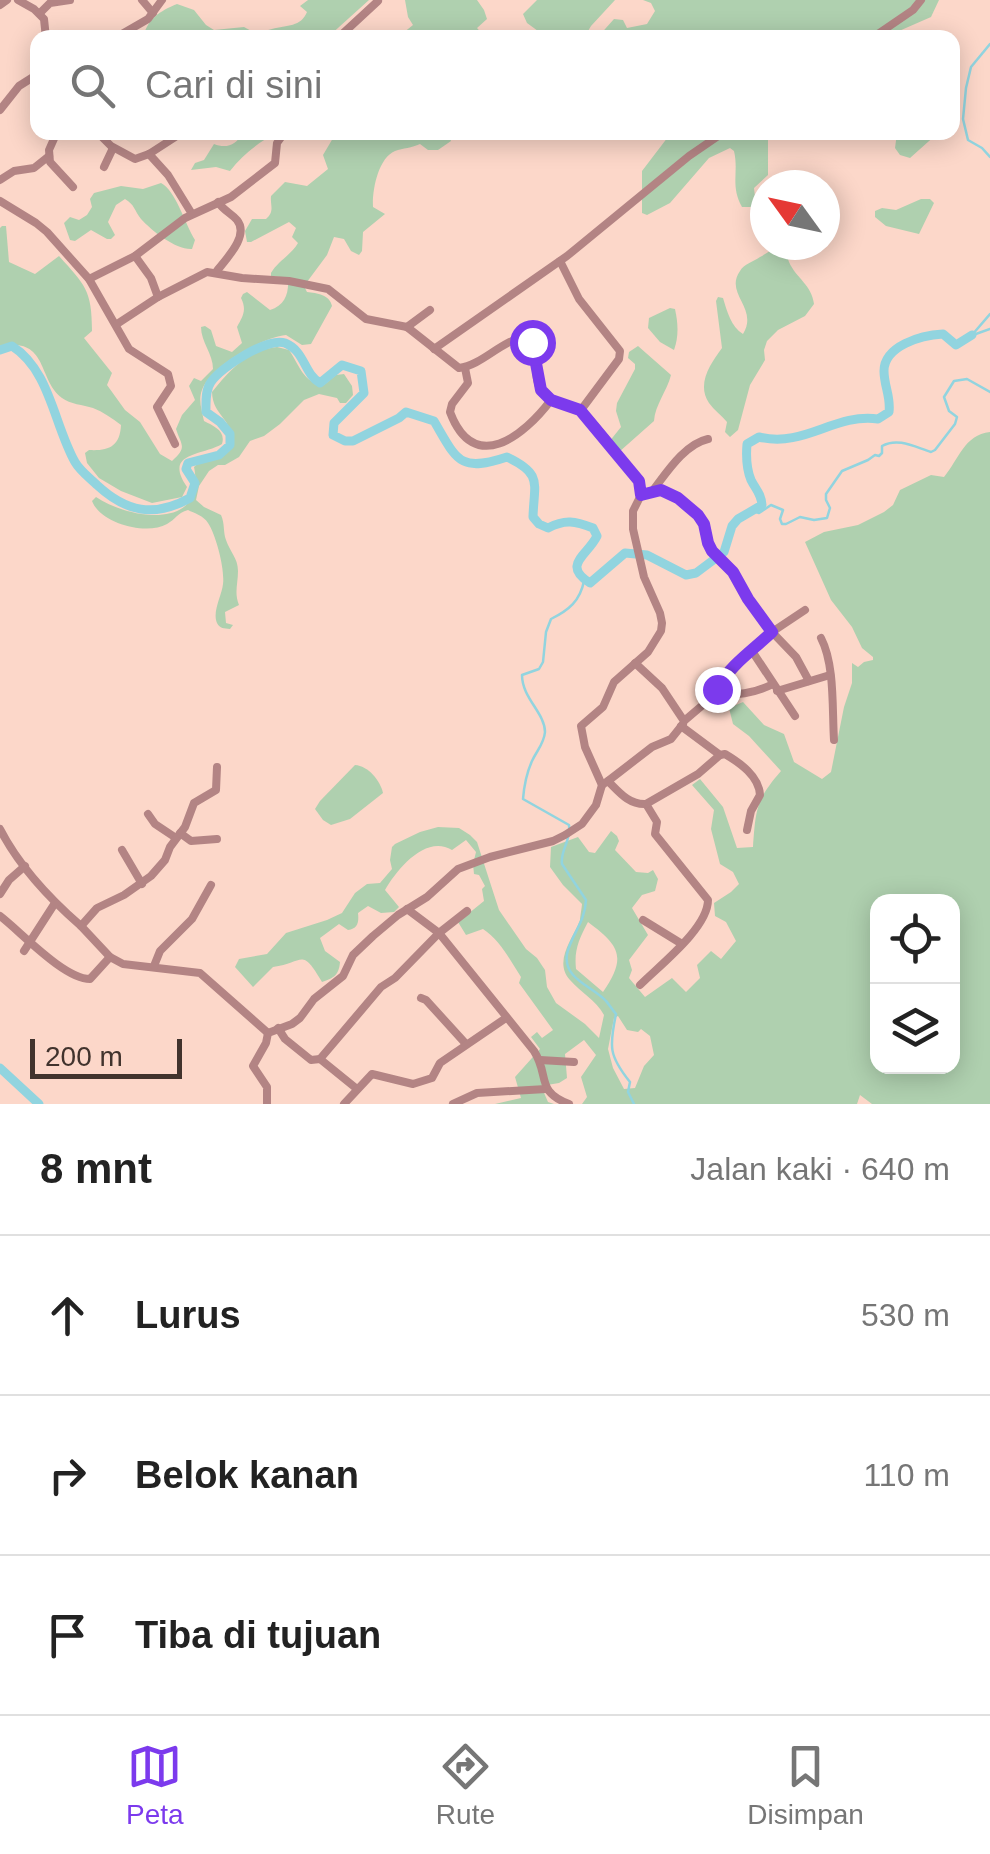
<!DOCTYPE html>
<html lang="id">
<meta charset="utf-8">
<style>
:root{--surface:#fff;--page:#f6f6f6;--text:#222;--muted:#767676;--line:#e0e0e0;--accent:#7c3aed}
body{margin:0;font-family:Helvetica,sans-serif;background:var(--page);color:var(--text)}
.controls{position:absolute;right:30px;bottom:30px;display:grid;overflow:hidden;border-radius:20px;box-shadow:0 5px 25px #0003}
.controls button{width:90px;height:90px;display:grid;place-items:center;padding:0;border:0;border-bottom:2px solid var(--line);background:var(--surface);color:var(--text);font:50px sans-serif}
.compass{position:absolute;left:750px;top:170px;width:90px;height:90px;border-radius:50%;background:var(--surface);box-shadow:0 5px 25px #0003;rotate:303deg}
.scale{position:absolute;left:30px;bottom:25px;width:152px;box-sizing:border-box;padding-left:10px;border:5px solid #41332d;border-top:0;font-size:28px;line-height:35px;white-space:nowrap;color:#41332d;-webkit-text-stroke:8px #fcd7c9;paint-order:stroke}
.stop{position:absolute;width:30px;height:30px;margin:-22px;border:8px solid #7c3aed;border-radius:50%;background:#fff}
.stop.end{background:#7c3aed;border-color:#fff;box-shadow:0 2px 10px #0008}
.list{margin:0;padding:0;list-style:none}
h2{display:flex;justify-content:space-between;align-items:center;height:130px;margin:0;padding:0 40px;font-size:42px}
h2 small{font-size:32px;font-weight:400;color:var(--muted)}
.list li{display:grid;grid-template-columns:65px 1fr auto;gap:30px;align-items:center;box-sizing:border-box;height:160px;padding:0 40px;border-top:2px solid var(--line)}
.list b{display:block;font-size:38px;white-space:nowrap}
.list em{font-size:32px;font-style:normal;color:var(--muted)}
.icon{flex:none;width:55px;height:55px;fill:none;stroke:currentColor;stroke-width:2;stroke-linecap:round;stroke-linejoin:round}
.map{position:relative;flex:none;width:990px;height:1104px;overflow:hidden}
.search{position:absolute;background:var(--surface);box-shadow:0 5px 25px #0003;left:30px;right:30px;top:30px;height:110px;display:flex;align-items:center;gap:25px;box-sizing:border-box;padding:0 35px;border-radius:20px;color:var(--muted);font-size:38px}
.sheet{height:610px;background:var(--surface)}
nav{display:flex;justify-content:space-around;align-items:center;box-sizing:border-box;height:140px;border-top:2px solid var(--line);background:var(--surface);font-size:28px;color:var(--muted)}
nav a{display:grid;justify-items:center;gap:5px}
nav .on{color:var(--accent)}
.map>svg:first-child{display:block}
.green{fill:#afd0af;fill-rule:evenodd}
.lines{fill:none;stroke-linecap:round;stroke-linejoin:round}
.stream{stroke:#91d4df;stroke-width:2.5}
.river{stroke:#91d4df;stroke-width:9}
.minor{stroke:#b38484;stroke-width:8}
.route{stroke:#7c3aed;stroke-width:12}
</style>
<div class="map">
<svg width="990" height="1104" viewBox="0 0 990 1104">
<rect width="100%" height="100%" fill="#fcd7c9"/>
<g class="green">
<path d="M308,0H369L328,37L143,38C147,19 160,11 177,4L194,10L206,25L214,30L244,27L257,34C262,33 267,30 272,29C287,25 301,27 307,12L300,6Z"/>
<polygon points="405,0 477,0 484,10 487,19 477,28 485,37 398,37 413,25 408,17"/>
<polygon points="537,0 615,0 591,26 584,38 537,37 538,31 527,23 523,14"/>
<polygon points="643,0 939,0 931,17 899,31 890,37 597,38 614,19 623,20 627,28 647,24 655,11 651,3"/>
<path d="M448,132L451,141L438,150H428L420,144C412,148 403,148 395,151C378,158 372,191 373,207L385,214L363,232L362,251L359,255L351,251L344,239L334,237L327,255L304,286L307,292C317,293 330,295 332,306L311,344L302,345L286,335C261,338 211,366 202,390C198,400 202,411 204,421C214,426 226,431 222,444C202,456 163,452 187,487L182,497L152,503L121,491L99,478L87,463L85,453L89,450C108,451 120,447 121,425C112,418 103,412 93,408C83,405 70,404 62,398C37,379 49,337 0,346V228L2,226H6L9,262L35,274L59,256C85,285 92,290 92,331L84,338L112,373L107,385L125,410L140,422L160,454L172,461C188,447 181,445 176,429L182,415L195,400L189,386L194,378L201,381L213,369C213,354 201,342 201,327L205,326L211,330L216,346L232,352L242,343L237,327C243,316 247,310 241,298L243,294L247,292L270,310C285,305 289,294 288,278L271,276V273C278,261 291,255 298,243L292,237L296,228L289,222L251,242H247L245,231L252,219H266C275,211 270,206 271,196L285,182L307,186L328,169L323,155L336,133Z"/>
<path d="M242,133H276C258,143 243,154 230,171L216,167L191,170L195,163L204,160L214,144C226,149 237,145 242,133Z"/>
<path d="M671,133H768V175L754,188L755,197L759,199L760,204L756,207H742C730,186 739,172 734,151L730,148L709,158L670,203L647,215L642,213V171Z"/>
<polygon points="897,133 897,132 938,133 910,158 900,155 895,148"/>
<path d="M161,183C176,191 185,224 195,240L192,249C176,250 152,231 141,219C134,210 135,205 125,199L116,205L108,222L115,235L111,239H107L91,230L75,241L70,240L64,223L70,217L79,220L87,215L92,207L90,199L94,193L121,186L143,189Z"/>
<polygon points="921,199 930,199 934,203 919,234 886,226 875,217 875,211 882,208 896,210"/>
<path d="M783,247C786,251 787,257 789,262C796,278 812,285 814,304L805,316L778,330L767,341L764,350L765,360L750,385L738,430L730,437L725,432L727,422C721,415 714,410 709,403C696,384 711,363 722,348L716,301L718,297L723,298C727,311 731,327 743,334C759,308 724,294 740,271C744,264 753,262 760,257C769,252 773,248 783,247Z"/>
<path d="M670,308L675,309C678,323 679,336 674,350L660,342L648,328L649,318Z"/>
<path d="M638,346L671,375C667,391 655,405 654,421L619,452L609,442L621,427L616,411L617,403L635,369V364L628,358L629,352Z"/>
<path d="M277,347L289,350C300,366 303,383 324,385L336,375L344,374L352,386L353,395L346,403H340L337,398L319,394L304,400L280,424L264,436L250,441L239,457L225,465H218L209,471L199,486L196,500L204,507L221,515C225,524 223,532 226,540C230,552 238,558 238,571C238,584 234,593 239,605L225,612L226,623L233,625L230,629C224,628 220,629 217,623C212,612 222,595 223,584C225,569 216,535 208,523C204,516 194,513 188,510C177,513 176,519 167,524C146,536 100,523 92,501L96,497C130,520 207,531 194,467C207,456 221,461 233,445C232,416 213,417 212,392C230,370 247,350 277,347Z"/>
<path d="M990,432V1104H872L860,1095L857,1104H582L587,1097L581,1077L596,1055L584,1040L565,1054L567,1078L559,1083L541,1086L548,1102L554,1104H495L521,1098L515,1077L540,1049L531,1037L537,1032L542,1038L553,1030L519,983L521,977C510,960 500,940 483,929L466,935L458,922L484,901L482,889L485,886L479,875L474,874L473,864L476,852L466,840L452,850C426,834 397,869 385,890L399,907L394,912L381,913L368,906L358,913C359,922 358,929 348,930L339,924L320,938L325,951L340,962C339,975 334,978 322,982C301,946 304,963 273,967L253,987L235,967L239,959L267,954L286,933L327,920L342,913L355,893L367,884L380,883L392,869L390,860L392,847L395,844L420,832L438,827L459,828L470,835L477,842L499,910L526,949L537,958L545,970L547,987L556,1003L585,1024L599,1038L604,1015C596,1000 581,993 570,980C553,961 573,939 580,920C580,918 582,906 582,904L563,885L550,867L551,847L578,837L589,852L595,853L611,831L617,836L619,841L615,850L636,872L648,873L653,870L658,879L655,891L642,895L632,908L648,935L629,960L632,970L629,978L645,997L672,978L686,992L700,978L697,965L711,951L721,959L736,941L726,922L715,916L714,903L731,892L739,884L733,872L720,864L711,829L714,810L692,785L700,779L723,807L737,848L753,847C756,810 755,801 781,771L749,736L733,724L729,708L743,702L764,725L784,734L794,762L822,779L831,772L844,707L852,683V663L858,667L864,662L873,660V657L862,648L852,627L831,600L805,542L824,532L858,525L884,512L893,505L900,490L931,475L944,477C959,459 964,435 990,432ZM878,902H952V1066H878ZM588,922C620,946 627,957 603,992L576,969C574,950 579,939 588,922ZM618,1016L627,1030L638,1032L641,1029L650,1036L654,1055L644,1066L635,1088L624,1089L613,1068L608,1049L614,1018Z"/>
<path d="M355,765C368,766 380,780 383,793L350,819L331,825L323,820L315,809L320,801Z"/>
</g>
<g class="lines">
<g class="stream">
<polyline points="990,44 971,67 966,88 963,119 968,140 982,148 990,157"/>
<polyline points="972,335 990,314"/>
<polyline points="973,335 990,329"/>
<path d="M750,510L759,513L771,505L783,510L780,519L782,524H786L800,517L814,520L827,518L830,508L826,500V494L842,471L868,460L875,455L879,456L882,453V446C898,437 915,447 931,452L935,450L955,424L957,417L949,411L944,397L954,381L967,379L990,392"/>
<path d="M584,581C580,601 569,610 551,619L546,632L543,662L539,669L522,675C522,698 545,713 545,732C544,744 537,750 532,761C527,772 524,787 523,799L569,825C571,842 560,850 562,864L586,900C585,923 571,935 567,954C563,979 592,986 606,1001C608,1003 614,1012 616,1014C609,1047 609,1056 630,1082L628,1092L634,1104"/>
</g>
<g class="river">
<path d="M0,350L12,346C50,370 54,425 75,462C80,471 90,478 97,485C126,512 154,518 190,498L195,483L186,469L188,463L219,455L230,445V434L220,422L206,412C206,403 205,390 211,382C221,367 268,337 285,343C305,351 304,374 320,383L342,365L361,371L364,393L334,423L333,435L345,441H353L399,418L406,412L434,421C457,460 459,473 507,457C543,474 534,483 533,517L539,524L548,528C565,519 575,521 593,528L597,536C588,555 561,565 590,583L625,553L647,555L686,575L696,573L724,552L732,526L738,519L762,505C761,493 756,490 751,480C746,468 746,456 747,444L759,437C805,448 834,413 878,419L889,412C891,397 884,386 884,371C884,346 921,335 943,334L956,345L972,335"/>
<polyline points="0,1068 39,1104"/>
</g>
<g class="minor">
<polyline points="18,0 34,9 44,19 46,38 59,38"/>
<polyline points="142,0 153,13"/>
<polyline points="0,5 7,0"/>
<polyline points="40,13 50,3 70,0"/>
<polyline points="115,38 148,19 162,0"/>
<polyline points="338,38 378,1"/>
<polyline points="872,38 913,10 921,0"/>
<polyline points="0,110 19,86 38,74"/>
<polyline points="57,132 49,150 50,162 73,187"/>
<polyline points="97,132 111,146 135,159 149,154 183,132"/>
<polyline points="149,154 168,175 192,214"/>
<polyline points="104,167 113,148"/>
<polyline points="0,180 14,171 34,168 49,156"/>
<polyline points="0,201 36,223 47,232 89,279 129,349 168,374 171,386 157,407 175,444"/>
<polyline points="135,256 151,278 158,297"/>
<polyline points="560,261 579,299 620,351 619,359 581,410"/>
<path d="M216,272C225,260 250,236 237,220C231,213 224,211 218,202"/>
<polyline points="89,279 135,256 185,218 231,197 275,163 277,143 285,132"/>
<path d="M117,324L158,297L207,272L242,278L289,281L328,289L366,319L407,327L459,368C483,365 501,340 526,337C542,351 531,371 540,389C549,406 568,402 581,411C589,416 636,477 641,486V495L633,511V529L644,577L660,613L662,623L661,631L648,652L614,682L603,707L581,726L585,747L602,785L596,805L582,824L565,835L553,841L490,857L458,869L427,897L398,915L373,936L353,955L343,976L314,999L300,1018L292,1024L268,1033L266,1043L253,1066L267,1087V1104"/>
<polyline points="407,327 430,310"/>
<polyline points="434,349 567,256 689,156 724,132"/>
<path d="M465,368L468,383L452,404L450,412C474,476 524,436 551,400"/>
<path d="M654,489C667,472 685,444 708,439"/>
<polyline points="805,610 772,632 796,657 809,681"/>
<path d="M821,638C835,665 832,709 834,740"/>
<polyline points="752,651 795,716"/>
<polyline points="635,663 662,688 684,721 711,698 729,669 772,632 747,599 733,572 712,551 708,543 704,525 698,515 678,498 661,490 641,495"/>
<path d="M717,689C732,699 757,692 773,684"/>
<polyline points="777,691 830,675"/>
<path d="M681,726L720,755L725,754C740,763 759,776 760,795L751,811L747,830"/>
<polyline points="608,781 652,747 671,739 683,724"/>
<path d="M602,785L608,781C619,792 629,805 646,804L657,822L655,834L708,900C708,928 660,965 640,985"/>
<polyline points="646,804 698,774 720,755"/>
<polyline points="148,814 155,824 176,838"/>
<path d="M0,829C19,866 50,899 81,926L97,908L124,895L151,876L165,860L170,847L185,827L194,803L216,790L217,767"/>
<polyline points="180,833 191,841 217,839"/>
<polyline points="122,850 142,884"/>
<polyline points="0,894 9,880 25,866"/>
<path d="M407,909L439,933L534,1051C550,1076 535,1091 569,1104"/>
<path d="M0,916C21,932 64,979 90,979L110,957"/>
<polyline points="643,920 682,944"/>
<polyline points="81,926 110,957 123,964 200,973 268,1033"/>
<polyline points="24,951 55,903"/>
<polyline points="154,966 160,951 192,919 211,885"/>
<polyline points="421,998 426,1000 466,1044"/>
<polyline points="278,1028 285,1039 311,1060 320,1059 357,1089"/>
<polyline points="320,1059 381,987 395,978 439,933 467,911"/>
<polyline points="540,1060 574,1062"/>
<polyline points="344,1104 372,1074 413,1084 432,1078 440,1063 506,1018"/>
<polyline points="453,1104 477,1093 546,1089"/>
</g>
</g>
<g class="lines">
<path class="route" d="M532,342L541,390L551,400L580,410L639,481L641,495L661,490L678,498L698,515L704,524L708,543L712,551L733,572L748,599L772,632C752,651 731,664 717,689"/>
</g>
</svg>
<div class="controls">
<button><svg class="icon" aria-label="locate" viewBox="0 0 24 24"><circle cx="12" cy="12" r="6"/><path d="M12 2v4M12 18v4M2 12h4M18 12h4"/></svg></button>
<button><svg class="icon" aria-label="layers" viewBox="0 0 24 24"><path d="M12 4l9 5-9 5-9-5zM3 14l9 5 9-5"/></svg></button>
</div>
<svg class="compass" viewBox="-18 -18 36 36"><path d="M0-13l5 13h-10z" fill="#e53935"/><path d="M0 13l5-13h-10z" fill="#767676"/></svg>
<div class="scale">200 m</div>
<div class="stop" style="left:532px;top:342px"></div>
<div class="stop end" style="left:717px;top:689px"></div>
<div class="search"><svg class="icon" aria-label="search" viewBox="0 0 24 24"><circle cx="10" cy="10" r="6"/><path d="M15 15l6 6"/></svg>Cari di sini</div>
</div>
<section class="sheet">
<h2>8 mnt<small>Jalan kaki · 640 m</small></h2>
<ul class="list">
<li><svg class="icon" aria-label="ahead" viewBox="0 0 24 24"><path d="M12 20V5M6 11l6-6 6 6"/></svg><div><b>Lurus</b></div><em>530 m</em></li>
<li><svg class="icon" aria-label="right" viewBox="0 0 24 24"><path d="M7 20v-9h11M14 6l5 5-5 5"/></svg><div><b>Belok kanan</b></div><em>110 m</em></li>
<li><svg class="icon" aria-label="arrive" viewBox="0 0 24 24"><path d="M6 21V4h12l-3 4 3 4H6"/></svg><div><b>Tiba di tujuan</b></div></li>
</ul>
</section>
<nav>
<a class="on"><svg class="icon" aria-label="map" viewBox="0 0 24 24"><path d="M3 6l6-2 6 2 6-2v14l-6 2-6-2-6 2zM9 4v14M15 6v14"/></svg>Peta</a>
<a><svg class="icon" aria-label="directions" viewBox="0 0 24 24"><path d="M12 3l9 9-9 9-9-9zM9 14v-3h6M13 9l2 2-2 2"/></svg>Rute</a>
<a><svg class="icon" aria-label="saved" viewBox="0 0 24 24"><path d="M7 4h10v16l-5-4-5 4z"/></svg>Disimpan</a>
</nav>
